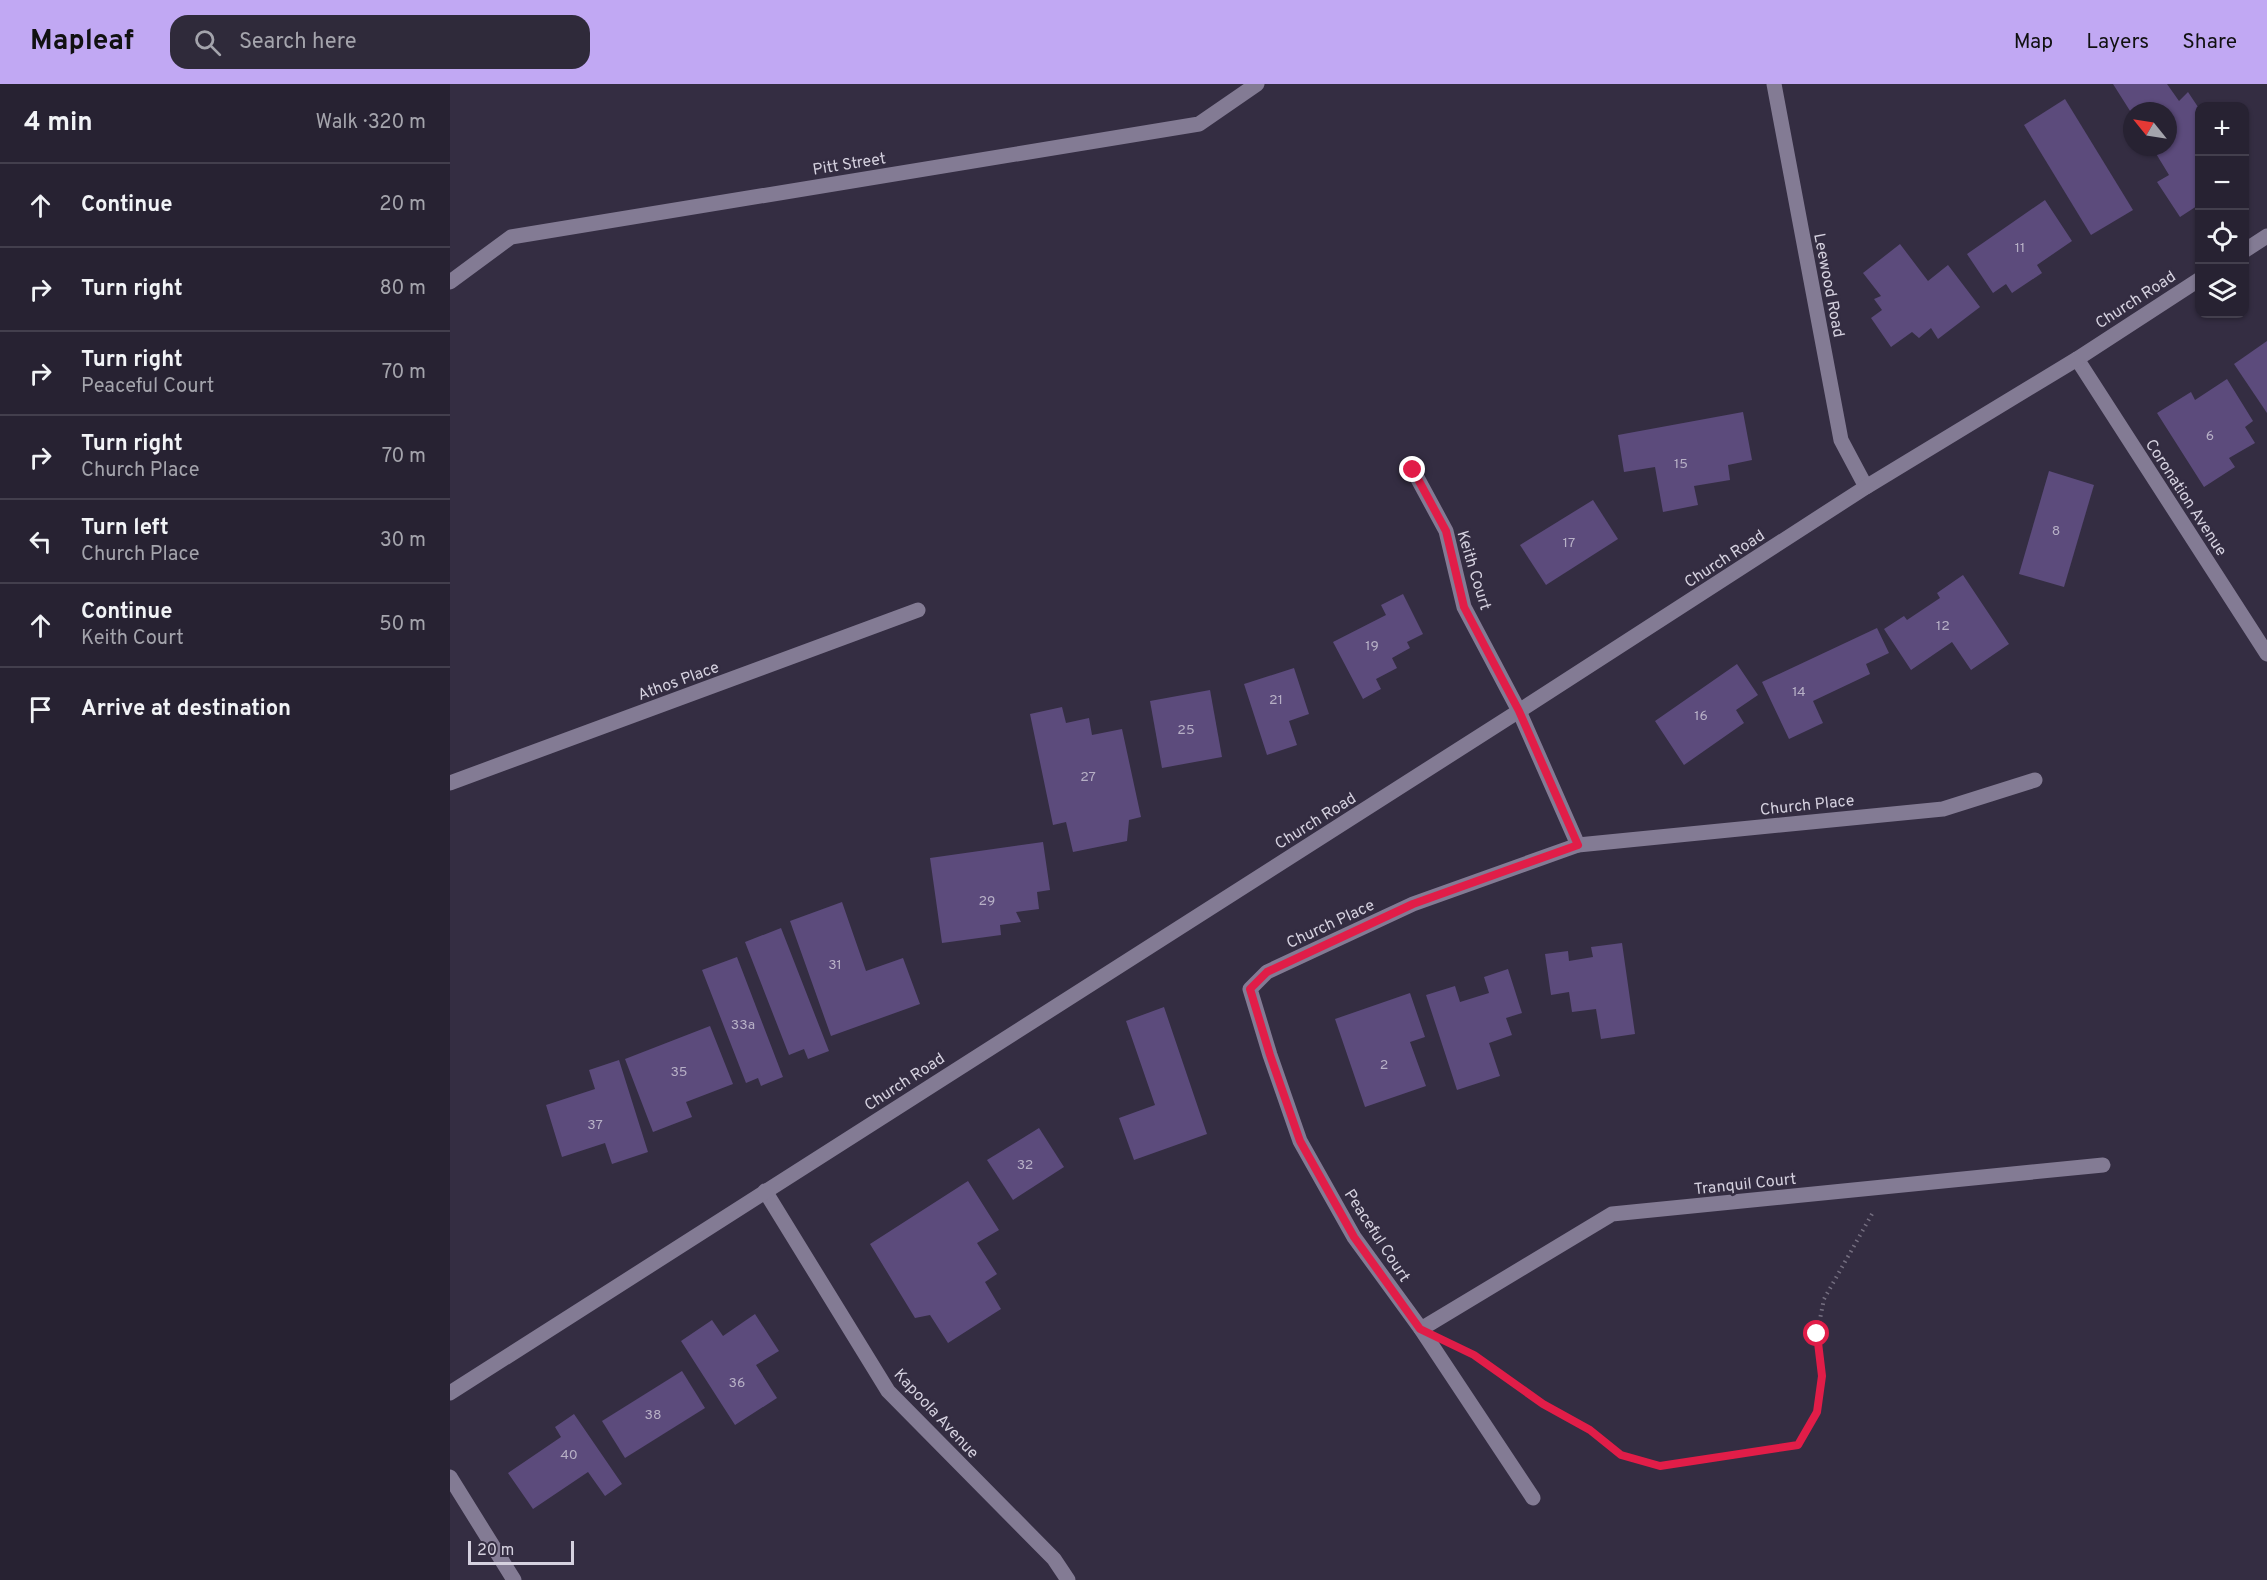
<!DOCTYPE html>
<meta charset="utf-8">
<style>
:root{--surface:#272232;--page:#2f2a3a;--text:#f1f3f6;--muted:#a4a4ac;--line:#433f4d;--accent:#c1a8f3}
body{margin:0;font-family:Overpass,sans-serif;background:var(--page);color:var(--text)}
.controls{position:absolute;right:18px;top:18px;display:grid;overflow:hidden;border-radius:12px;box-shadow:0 2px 4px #0004}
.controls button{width:54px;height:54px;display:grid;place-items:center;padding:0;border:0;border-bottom:2px solid var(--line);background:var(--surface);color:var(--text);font:30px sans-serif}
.compass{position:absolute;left:1673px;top:18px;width:54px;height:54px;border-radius:50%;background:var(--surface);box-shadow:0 2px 4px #0004;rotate:300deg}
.scale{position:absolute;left:18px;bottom:15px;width:106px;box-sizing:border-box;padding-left:6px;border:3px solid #d5d1df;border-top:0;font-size:16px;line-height:21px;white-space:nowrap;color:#d5d1df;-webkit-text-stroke:4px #342d42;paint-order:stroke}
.stop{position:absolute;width:18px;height:18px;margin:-14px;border:4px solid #e11d48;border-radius:50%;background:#fff}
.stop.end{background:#e11d48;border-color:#fff;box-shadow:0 2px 6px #0008}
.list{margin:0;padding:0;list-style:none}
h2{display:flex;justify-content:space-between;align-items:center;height:78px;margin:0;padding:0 24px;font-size:26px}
h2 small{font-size:20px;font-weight:400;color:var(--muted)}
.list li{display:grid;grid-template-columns:39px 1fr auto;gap:18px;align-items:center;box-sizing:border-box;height:84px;padding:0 24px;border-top:2px solid var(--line)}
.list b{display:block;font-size:22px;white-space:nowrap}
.list p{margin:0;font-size:20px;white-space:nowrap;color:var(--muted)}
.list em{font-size:20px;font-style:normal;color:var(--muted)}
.icon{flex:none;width:33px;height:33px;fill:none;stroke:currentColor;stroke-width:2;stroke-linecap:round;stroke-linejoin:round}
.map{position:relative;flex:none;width:1817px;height:1496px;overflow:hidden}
header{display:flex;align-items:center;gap:36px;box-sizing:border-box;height:84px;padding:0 30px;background:var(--accent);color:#111}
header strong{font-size:28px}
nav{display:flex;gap:33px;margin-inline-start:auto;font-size:21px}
.search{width:420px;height:54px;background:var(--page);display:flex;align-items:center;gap:15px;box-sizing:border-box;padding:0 21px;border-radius:18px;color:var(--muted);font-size:22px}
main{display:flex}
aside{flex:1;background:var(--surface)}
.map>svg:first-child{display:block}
.building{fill:#5c4b7c}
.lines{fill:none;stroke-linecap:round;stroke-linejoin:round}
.path{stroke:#756f81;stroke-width:4;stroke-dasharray:1.5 4.5;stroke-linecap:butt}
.minor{stroke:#837b94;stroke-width:15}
.route{stroke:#e11d48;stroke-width:8}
.labels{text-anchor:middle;stroke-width:5;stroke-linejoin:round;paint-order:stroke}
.number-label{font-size:14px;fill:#b7b0c6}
.street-label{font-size:16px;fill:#d5d1df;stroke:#342d42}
</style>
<header>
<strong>Mapleaf</strong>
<div class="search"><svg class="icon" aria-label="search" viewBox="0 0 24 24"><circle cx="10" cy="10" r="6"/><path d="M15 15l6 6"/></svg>Search here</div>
<nav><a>Map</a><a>Layers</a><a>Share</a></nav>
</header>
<main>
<aside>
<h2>4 min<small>Walk · 320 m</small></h2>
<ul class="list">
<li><svg class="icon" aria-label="ahead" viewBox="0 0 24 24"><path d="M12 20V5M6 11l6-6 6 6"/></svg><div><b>Continue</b></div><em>20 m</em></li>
<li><svg class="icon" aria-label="right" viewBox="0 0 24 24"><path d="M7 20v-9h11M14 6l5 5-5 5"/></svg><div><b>Turn right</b></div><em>80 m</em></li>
<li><svg class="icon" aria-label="right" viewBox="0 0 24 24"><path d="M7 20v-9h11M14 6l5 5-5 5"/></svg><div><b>Turn right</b><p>Peaceful Court</p></div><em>70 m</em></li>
<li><svg class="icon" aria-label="right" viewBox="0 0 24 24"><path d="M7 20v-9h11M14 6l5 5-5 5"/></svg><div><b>Turn right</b><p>Church Place</p></div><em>70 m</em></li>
<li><svg class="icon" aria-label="left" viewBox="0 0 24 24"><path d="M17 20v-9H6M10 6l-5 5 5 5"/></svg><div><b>Turn left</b><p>Church Place</p></div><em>30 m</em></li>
<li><svg class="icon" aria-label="ahead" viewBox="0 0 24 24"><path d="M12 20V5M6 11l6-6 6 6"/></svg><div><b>Continue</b><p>Keith Court</p></div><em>50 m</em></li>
<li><svg class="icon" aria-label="arrive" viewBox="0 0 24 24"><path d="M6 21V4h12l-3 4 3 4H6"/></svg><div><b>Arrive at destination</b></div></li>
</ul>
</aside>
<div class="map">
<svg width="1817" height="1496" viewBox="0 0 1817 1496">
<rect width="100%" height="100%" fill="#342d42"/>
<g class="building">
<polygon points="1663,0 1717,0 1729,17 1738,8 1750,26 1750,120 1730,133 1707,98 1719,91 1702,63 1718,63 1718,27 1682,27 1682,30"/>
<polygon points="1615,15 1683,126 1641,151 1574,41"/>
<polygon points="1595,116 1622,157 1587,181 1592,189 1562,209 1556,200 1543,209 1517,170"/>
<polygon points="1450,160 1478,197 1498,181 1530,223 1488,255 1481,244 1469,254 1462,248 1441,263 1421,234 1432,226 1424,215 1431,212 1413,189"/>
<polygon points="1817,257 1817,329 1784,280"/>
<polygon points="1777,295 1803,337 1795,343 1805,359 1779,374 1785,383 1754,403 1707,329 1741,308 1745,316"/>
<polygon points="1293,328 1302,376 1278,381 1280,396 1244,402 1248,421 1213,428 1205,383 1174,388 1168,351"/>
<polygon points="1599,387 1644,401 1614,503 1569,490"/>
<polygon points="1143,416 1168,455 1096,501 1070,461"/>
<polygon points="1513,491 1559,560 1521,586 1502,558 1461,586 1434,545 1454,532 1457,536 1490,514 1487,509"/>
<polygon points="953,510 973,550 957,558 960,564 942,574 947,584 926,595 931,605 913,615 883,558 936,531 931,521"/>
<polygon points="1427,544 1439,569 1416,580 1420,590 1363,617 1373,639 1339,655 1312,598"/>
<polygon points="1287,580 1308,611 1286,626 1294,639 1234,681 1205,637"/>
<polygon points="844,584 859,630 839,637 847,661 817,671 794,600"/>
<polygon points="760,606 772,673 712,684 700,617"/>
<polygon points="612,623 616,639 639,634 642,651 672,645 691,733 679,736 677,757 623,768 616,738 603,741 580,630"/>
<polygon points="593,758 600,806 587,808 589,825 566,828 571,838 550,841 551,851 492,859 480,774"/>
<polygon points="392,818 416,887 453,874 470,920 381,952 340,837"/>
<polygon points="331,844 379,967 358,975 354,965 339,971 295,858"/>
<polygon points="1172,859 1185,950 1151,955 1146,925 1122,928 1119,908 1101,911 1095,870 1118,867 1119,877 1143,873 1141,863"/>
<polygon points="287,873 333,993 311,1002 308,994 296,999 252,886"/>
<polygon points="1058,885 1072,929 1056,934 1062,951 1039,959 1050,992 1007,1006 976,911 1005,902 1010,918 1039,909 1034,893"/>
<polygon points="960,909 975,953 960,958 976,1002 915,1023 885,935"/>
<polygon points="714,923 757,1050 684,1076 669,1034 705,1021 676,937"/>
<polygon points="260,942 283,1000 236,1018 242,1033 203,1048 175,975"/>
<polygon points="169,976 198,1068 162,1080 155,1059 112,1073 96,1021 145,1005 139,986"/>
<polygon points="589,1044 614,1083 563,1116 537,1076"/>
<polygon points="518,1097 549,1146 527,1159 547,1190 535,1198 551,1225 498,1259 480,1231 465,1234 420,1160"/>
<polygon points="305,1230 329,1267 306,1281 327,1314 285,1341 231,1257 262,1236 273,1252"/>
<polygon points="232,1287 255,1324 175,1374 152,1337"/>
<polygon points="124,1330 172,1400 155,1412 138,1388 83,1425 58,1389 111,1353 105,1343"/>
</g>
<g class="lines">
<polyline class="path" points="1019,1269 1093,1320 1140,1346 1171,1371 1210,1382 1348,1361 1367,1328 1372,1292 1367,1250 1374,1215 1422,1130"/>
<g class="minor">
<polyline points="1324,0 1391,356 1416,403"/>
<polyline points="1794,167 1817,152"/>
<polyline points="0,198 61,153 749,40 807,0"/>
<polyline points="1627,275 1817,570"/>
<polyline points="963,386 996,447 1014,523 1069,627 1128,761 963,820 817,888 800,905 820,971 850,1057 904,1153 971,1245 1083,1414"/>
<polyline points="0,699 468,526"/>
<polyline points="1128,761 1493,725 1585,696"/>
<polyline points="315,1107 438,1307 604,1475 618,1496"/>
<polyline points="971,1245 1162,1130 1653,1081"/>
<polyline points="0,1309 1069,627 1416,403 1627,275 1750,195"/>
<polyline points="0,1393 64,1496"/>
</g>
</g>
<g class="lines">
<polyline class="route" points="963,386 996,447 1014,523 1069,627 1128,761 963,820 817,888 800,905 820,971 850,1057 904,1153 970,1245 1024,1271 1093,1320 1140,1346 1171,1371 1210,1382 1348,1361 1367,1328 1372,1292 1367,1250"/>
</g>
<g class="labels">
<g class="number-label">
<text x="1570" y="168">11</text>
<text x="1760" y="356">6</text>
<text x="1231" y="384">15</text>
<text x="1606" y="451">8</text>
<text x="1119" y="463">17</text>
<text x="1493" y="546">12</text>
<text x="922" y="566">19</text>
<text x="1349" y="612">14</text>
<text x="826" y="620">21</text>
<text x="1251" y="636">16</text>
<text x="736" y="650">25</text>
<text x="638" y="697">27</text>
<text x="537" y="821">29</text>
<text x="385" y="885">31</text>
<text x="293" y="945">33a</text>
<text x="934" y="985">2</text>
<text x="229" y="992">35</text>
<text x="145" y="1045">37</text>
<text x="575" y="1085">32</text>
<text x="287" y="1303">36</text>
<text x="203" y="1335">38</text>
<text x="119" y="1375">40</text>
</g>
<g class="street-label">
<text transform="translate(399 79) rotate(-9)" y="6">Pitt Street</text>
<text transform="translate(1380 201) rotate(79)" y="6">Leewood Road</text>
<text transform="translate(1685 215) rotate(-33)" y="6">Church Road</text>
<text transform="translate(1737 413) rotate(57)" y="6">Coronation Avenue</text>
<text transform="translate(1274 474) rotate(-33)" y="6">Church Road</text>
<text transform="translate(1025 486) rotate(73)" y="6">Keith Court</text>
<text transform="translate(228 596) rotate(-20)" y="6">Athos Place</text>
<text transform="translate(1357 720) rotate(-6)" y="6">Church Place</text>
<text transform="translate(865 736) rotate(-32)" y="6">Church Road</text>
<text transform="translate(880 839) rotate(-25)" y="6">Church Place</text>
<text transform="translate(454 997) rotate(-33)" y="6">Church Road</text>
<text transform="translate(1295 1099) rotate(-6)" y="6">Tranquil Court</text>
<text transform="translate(928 1151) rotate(57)" y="6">Peaceful Court</text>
<text transform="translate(487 1329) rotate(47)" y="6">Kapoola Avenue</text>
</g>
</g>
</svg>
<div class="controls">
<button>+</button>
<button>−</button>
<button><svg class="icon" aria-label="locate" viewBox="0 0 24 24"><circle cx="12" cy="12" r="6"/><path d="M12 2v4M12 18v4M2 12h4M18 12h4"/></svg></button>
<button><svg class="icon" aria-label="layers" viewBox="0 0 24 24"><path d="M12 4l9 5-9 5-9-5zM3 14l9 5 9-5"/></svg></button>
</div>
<svg class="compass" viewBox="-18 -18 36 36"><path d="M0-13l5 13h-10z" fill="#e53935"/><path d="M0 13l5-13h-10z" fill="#a4a4ac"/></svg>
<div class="scale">20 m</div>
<div class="stop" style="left:1367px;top:1250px"></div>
<div class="stop end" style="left:963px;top:386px"></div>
</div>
</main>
